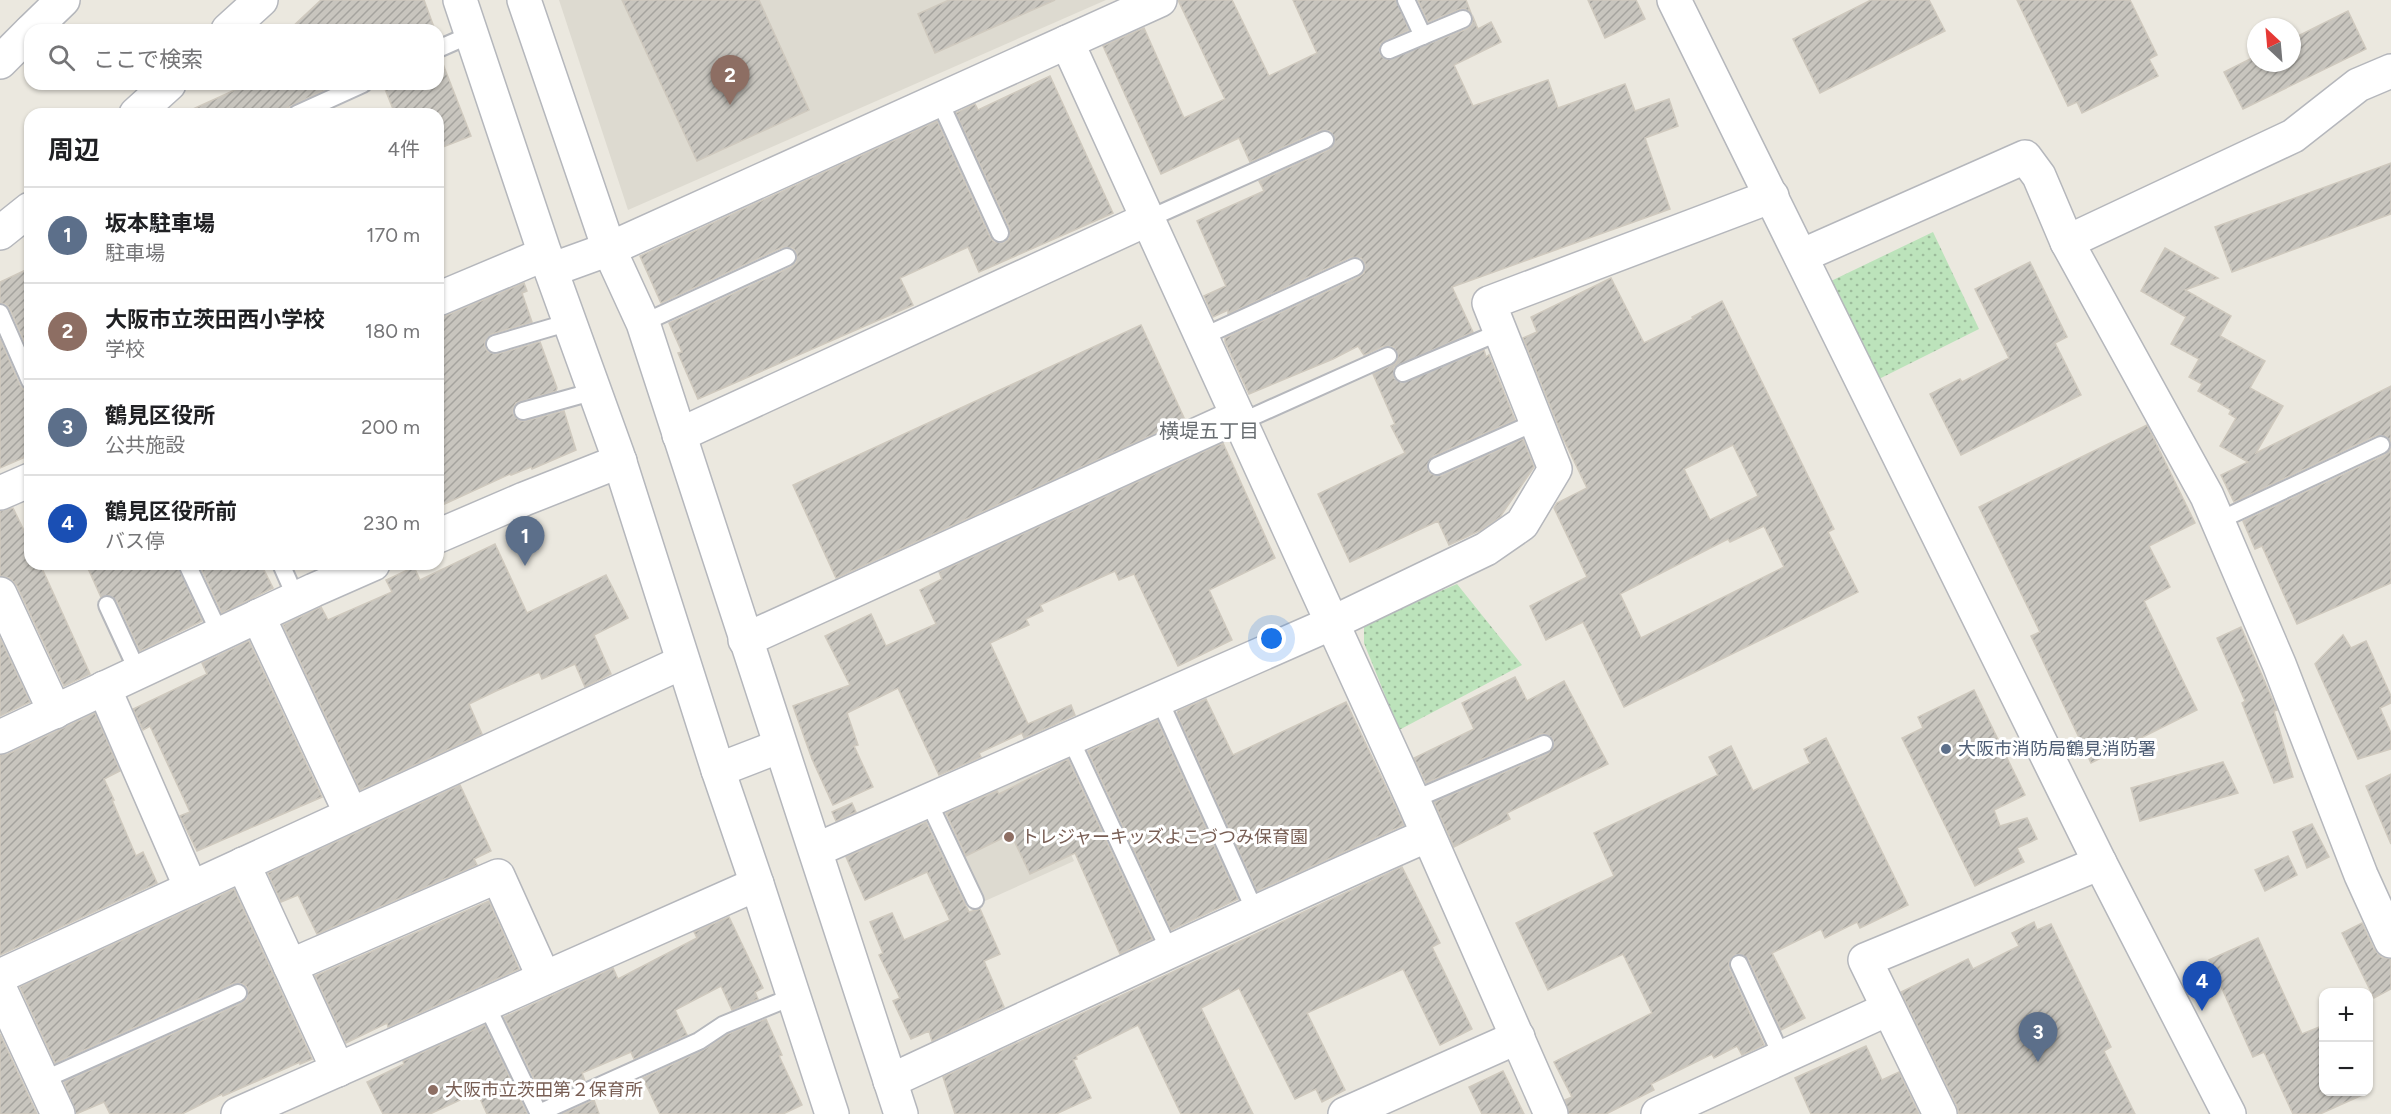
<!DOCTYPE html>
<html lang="ja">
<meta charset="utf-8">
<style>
:root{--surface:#fff;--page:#f6f6f6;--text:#202124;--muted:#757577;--line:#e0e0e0;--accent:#0f766e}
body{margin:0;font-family:Figtree,"Noto Sans JP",sans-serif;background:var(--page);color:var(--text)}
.controls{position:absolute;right:18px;bottom:18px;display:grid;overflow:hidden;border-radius:12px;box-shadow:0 2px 4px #0004}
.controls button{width:54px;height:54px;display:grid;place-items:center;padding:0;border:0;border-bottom:2px solid var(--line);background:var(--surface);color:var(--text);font:30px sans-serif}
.compass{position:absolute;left:2247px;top:18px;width:54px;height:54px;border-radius:50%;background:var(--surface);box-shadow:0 2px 4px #0004;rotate:334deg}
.you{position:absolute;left:1272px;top:639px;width:21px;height:21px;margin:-15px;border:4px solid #fff;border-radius:50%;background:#1a73e8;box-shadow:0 0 0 9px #1a73e833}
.badge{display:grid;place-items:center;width:39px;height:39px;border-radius:50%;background:var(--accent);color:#fff;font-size:20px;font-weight:700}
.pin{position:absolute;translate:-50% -50px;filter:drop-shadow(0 2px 3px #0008)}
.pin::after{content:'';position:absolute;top:32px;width:21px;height:18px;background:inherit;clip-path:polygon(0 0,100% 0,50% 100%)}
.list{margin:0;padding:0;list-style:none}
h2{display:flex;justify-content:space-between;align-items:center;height:78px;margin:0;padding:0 24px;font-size:26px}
h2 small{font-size:20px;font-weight:400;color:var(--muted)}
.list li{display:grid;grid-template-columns:39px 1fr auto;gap:18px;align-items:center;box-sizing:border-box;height:96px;padding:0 24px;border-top:2px solid var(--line)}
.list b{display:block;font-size:22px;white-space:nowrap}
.list p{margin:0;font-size:20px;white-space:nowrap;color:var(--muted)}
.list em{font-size:20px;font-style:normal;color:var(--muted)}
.icon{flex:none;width:33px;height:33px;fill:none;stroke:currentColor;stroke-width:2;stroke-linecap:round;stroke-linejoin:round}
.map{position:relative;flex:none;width:2391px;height:1114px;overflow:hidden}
.search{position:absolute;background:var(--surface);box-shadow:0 2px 4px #0004;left:24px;top:24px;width:420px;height:66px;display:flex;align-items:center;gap:15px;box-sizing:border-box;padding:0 21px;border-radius:18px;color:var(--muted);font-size:22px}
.panel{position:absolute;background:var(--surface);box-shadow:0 2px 4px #0004;left:24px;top:108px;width:420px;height:462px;border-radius:18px}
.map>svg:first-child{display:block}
.education{fill:#dddad0}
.park{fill:url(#park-dots)}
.building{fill:url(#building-hatch);stroke:#cfc9be;stroke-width:1.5;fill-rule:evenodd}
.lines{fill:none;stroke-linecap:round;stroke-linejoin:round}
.service-casing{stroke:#b5b7bc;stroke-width:20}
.minor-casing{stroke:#b5b7bc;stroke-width:36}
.tertiary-casing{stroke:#b5b7bc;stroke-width:36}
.service{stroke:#fff;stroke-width:16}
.minor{stroke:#fff;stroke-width:33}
.tertiary{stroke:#fff;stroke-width:33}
.service-dot{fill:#5c6f8a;stroke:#fff;stroke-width:2}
.education-dot{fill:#8d6e63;stroke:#fff;stroke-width:2}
.labels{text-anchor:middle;stroke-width:6;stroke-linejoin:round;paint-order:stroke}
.service-label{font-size:18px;fill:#4e5e75;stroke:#fff;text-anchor:start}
.education-label{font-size:18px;fill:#785e54;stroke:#fff;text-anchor:start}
.neighbourhood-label{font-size:20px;fill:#696e72;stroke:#fff}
</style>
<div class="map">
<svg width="2391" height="1114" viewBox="0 0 2391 1114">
<defs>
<pattern id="park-dots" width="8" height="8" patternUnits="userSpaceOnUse" patternTransform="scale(1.5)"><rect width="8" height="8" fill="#bce3bb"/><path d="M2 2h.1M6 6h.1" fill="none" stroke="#9cbb9b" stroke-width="1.8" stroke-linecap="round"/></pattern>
<pattern id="building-hatch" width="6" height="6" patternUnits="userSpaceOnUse" patternTransform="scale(1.5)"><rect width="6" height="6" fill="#c8c5be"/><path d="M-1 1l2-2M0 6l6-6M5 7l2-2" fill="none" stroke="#a5a39e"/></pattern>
</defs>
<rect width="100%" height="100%" fill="#ebe8df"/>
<g class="education">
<polygon points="559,0 1106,0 628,210"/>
<polygon points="1034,773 1074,861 985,901 945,813"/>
</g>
<g class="park">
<polygon points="1933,232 1979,329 1879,379 1831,281"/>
<polygon points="1457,584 1522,665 1399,730 1364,643 1364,624"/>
</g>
<g class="building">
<polygon points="321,0 424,0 435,30 289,30"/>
<polygon points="622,0 759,0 809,110 697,161"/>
<polygon points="949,0 1055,0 935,53 918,14"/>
<polygon points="1178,0 1232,0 1269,76 1317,53 1293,0 1396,0 1409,30 1380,44 1380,55 1387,60 1467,29 1472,25 1473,17 1478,29 1491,22 1501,42 1454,65 1473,106 1548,80 1558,108 1625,84 1635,111 1669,99 1678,126 1645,138 1670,209 1452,287 1473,332 1394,367 1394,378 1402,383 1484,350 1486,357 1489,355 1515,420 1433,456 1427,465 1430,474 1441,476 1523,439 1534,467 1500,517 1481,530 1449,545 1438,521 1350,562 1318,494 1405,453 1391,426 1395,424 1373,374 1396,363 1398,356 1394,347 1384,346 1364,355 1358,346 1333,359 1249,394 1225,342 1225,338 1359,277 1364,273 1365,263 1361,258 1351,257 1228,314 1228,310 1213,317 1204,296 1226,286 1197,221 1264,191 1259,181 1329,150 1335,141 1331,131 1321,130 1250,162 1239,138 1161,174 1103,46 1144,28 1184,118 1225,99"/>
<polygon points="1418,0 1466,0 1471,13 1465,9 1460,9 1428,22"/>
<polygon points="1588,0 1636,0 1645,19 1605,38"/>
<polygon points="1871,0 1929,0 1945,31 1820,93 1793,39"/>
<polygon points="2017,0 2130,0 2157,55 2149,59 2158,76 2082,113 2077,102 2068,106"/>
<polygon points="2348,11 2366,49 2243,109 2224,72 2256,56 2256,63 2292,63 2292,39"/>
<polygon points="438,59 441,59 471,136 438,149 438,114 395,114 383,84 438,84"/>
<polygon points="1050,76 1113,213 979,272 968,247 900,278 913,305 698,399 678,353 682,352 669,323 791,267 796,263 797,253 793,248 783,247 661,303 640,256 937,121 990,237 994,242 1004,243 1009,239 1010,229 956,113 975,104 978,110"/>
<polygon points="231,84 338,84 274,114 182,114 235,90"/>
<polygon points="2391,163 2391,214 2232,272 2215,227"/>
<polygon points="2165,248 2218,278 2185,290 2231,316 2220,336 2265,361 2250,388 2283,406 2256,453 2391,386 2391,443 2386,436 2377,435 2234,502 2221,475 2248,462 2220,446 2236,418 2229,414 2231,410 2198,391 2202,384 2189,377 2199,359 2171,344 2186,317 2141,291"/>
<polygon points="2030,262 2067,337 2055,343 2081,395 1961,455 1930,394 1960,379 1962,382 2009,358 1975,289"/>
<polygon points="30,268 30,355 10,309 6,304 0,303 0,282"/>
<path d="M1611,278L1644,343L1693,319L1692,317L1722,301L1834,529L1828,532L1858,592L1624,707L1583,622L1546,640L1530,606L1587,577L1554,508L1557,503L1587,488L1563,438L1523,338L1537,332L1531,317ZM1733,445L1758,496L1710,520L1684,469ZM1764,526L1784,567L1641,638L1620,594L1728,539L1730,542Z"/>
<polygon points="524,283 527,291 522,293 532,322 492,334 485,341 485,347 488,352 497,354 540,342 557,388 556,391 516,403 513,409 513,414 520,421 525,421 564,411 576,450 532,469 531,467 511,475 510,474 438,507 438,317 445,316"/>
<polygon points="1141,325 1185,420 836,578 793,485"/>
<polygon points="0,339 20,385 24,390 30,391 30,455 0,468"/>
<polygon points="2147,425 2195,523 2149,546 2170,587 2144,601 2197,710 2091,763 2031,636 2040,632 1979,507"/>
<polygon points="1223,443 1275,558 1209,590 1232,640 1178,666 1134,574 1119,580 1115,571 1040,605 1043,611 1026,619 1029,625 990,643 1028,724 1071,705 1075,715 1024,738 1022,733 979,753 981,757 939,775 898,688 847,713 858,745 854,746 873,787 833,805 812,759 793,706 850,685 825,636 871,614 886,646 936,624 920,590 942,579 939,572"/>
<polygon points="2391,447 2391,583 2297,624 2262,546 2255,549 2243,521 2385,455"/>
<polygon points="13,508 30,543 30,564 40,564 90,674 64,686 17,586 10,578 0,576 0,511"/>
<polygon points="495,544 527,613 606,575 628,618 594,635 611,674 585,687 575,664 542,679 539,672 496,691 469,704 482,734 360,790 283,625 321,607 328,620 392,592 386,580 414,567 420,580"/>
<polygon points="86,564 177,564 202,621 140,651 117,601 109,595 101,597"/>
<polygon points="199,564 261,564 273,588 222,613"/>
<polygon points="2241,627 2277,710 2274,711 2293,777 2274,783 2242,703 2245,701 2217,638"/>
<polygon points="2343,635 2351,648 2366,641 2391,696 2391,703 2380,708 2391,733 2391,749 2358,759 2315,664"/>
<polygon points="0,638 30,702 0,716"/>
<polygon points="249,641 322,797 197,851 180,816 190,812 150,726 143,730 133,709 207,674 202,663"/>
<polygon points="1515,677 1527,701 1564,681 1608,764 1507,813 1510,819 1454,847 1434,802 1548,754 1554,746 1553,739 1546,734 1540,734 1426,783 1414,758 1474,729 1462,703"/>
<polygon points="1974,690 2025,795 1994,810 2000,826 2027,818 2037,839 2017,848 2024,862 1975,886 1902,738 1923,728 1918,717"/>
<polygon points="1206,699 1233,755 1346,702 1404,825 1257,891 1177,714 1178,711"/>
<polygon points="95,713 120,771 104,779 114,800 112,800 136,856 143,852 157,883 0,955 0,755 8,754"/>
<polygon points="1157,720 1238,899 1171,930 1088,751"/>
<polygon points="1826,738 1908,905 1860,928 1857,922 1825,938 1821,929 1772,953 1805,1018 1781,1030 1749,960 1741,954 1734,955 1729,962 1729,968 1764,1045 1742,1055 1737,1046 1714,1058 1712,1054 1651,1084 1654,1090 1606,1114 1569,1114 1565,1100 1572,1097 1554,1062 1652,1013 1623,954 1548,990 1516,923 1614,876 1594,833 1718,775 1709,757 1731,746 1753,791 1810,763 1804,749"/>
<polygon points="1068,759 1152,939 1120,954 1075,853 1030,874 1011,834 966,856 946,813 997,791 999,794"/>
<polygon points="2223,762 2238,793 2140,821 2131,788"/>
<polygon points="2391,774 2391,844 2366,786"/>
<polygon points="460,785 491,851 474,859 477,865 317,934 298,895 281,902 268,873"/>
<polygon points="852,803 856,812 836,821 832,812"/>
<polygon points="926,822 969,912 980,909 1000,954 984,961 1004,1007 932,1041 929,1031 911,1039 893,1001 900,998 879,955 883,953 870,922 892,913 904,940 950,920 927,872 865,900 846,857"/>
<polygon points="2312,824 2329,857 2307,868 2293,832"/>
<polygon points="2288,856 2297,875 2265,891 2255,870"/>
<polygon points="1402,867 1440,943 1432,947 1472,1029 1440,1045 1403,969 1307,1013 1345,1090 1322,1102 1316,1089 1295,1099 1239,988 1201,1008 1253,1114 1181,1114 1138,1025 1076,1056 1077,1059 1073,1060 1091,1098 1056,1114 955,1114 943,1077"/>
<polygon points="234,889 312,1059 300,1064 300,1062 223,1096 222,1094 182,1114 110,1114 104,1102 76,1114 64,1082 242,1003 247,999 248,989 244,984 234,983 55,1063 20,987"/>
<polygon points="489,901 519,969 388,1027 387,1023 346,1043 315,976"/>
<polygon points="729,917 763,988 755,992 758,999 732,1010 721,986 675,1010 687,1035 634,1059 631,1052 582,1073 585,1081 544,1099 504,1017 613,968 618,979 697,938 694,932"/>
<polygon points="2034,922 2037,930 2051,924 2111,1047 2104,1051 2135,1114 1959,1114 1957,1106 1901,992 1968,959 1973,969 2019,946 2012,933"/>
<polygon points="2362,923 2374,949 2381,957 2391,959 2391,989 2374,998 2342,933"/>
<polygon points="2258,938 2302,1034 2324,1025 2324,1092 2369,1092 2320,1114 2293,1114 2264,1052 2253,1057 2209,960"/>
<polygon points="766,1019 782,1055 779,1056 802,1105 783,1114 660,1114 643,1078 703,1050 728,1034"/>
<polygon points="485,1025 527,1114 487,1114 477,1092 430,1114 383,1114 367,1082 404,1064 403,1061"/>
<polygon points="0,1034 37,1114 0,1114"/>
<polygon points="1866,1046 1882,1080 1899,1072 1919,1114 1811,1114 1795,1078"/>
<polygon points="1503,1071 1524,1114 1482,1114 1469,1087"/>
<polygon points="594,1100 599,1114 562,1114"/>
</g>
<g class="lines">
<defs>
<g id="service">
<polyline points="1406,0 1423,36"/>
<polyline points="438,49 472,34"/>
<polyline points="1389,50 1463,19"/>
<polyline points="939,100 1000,233"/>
<polyline points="297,114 363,84"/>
<polyline points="1148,219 1325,140"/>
<polyline points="0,313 30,381"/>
<polyline points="643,323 787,257"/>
<polyline points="1202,337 1355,267"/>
<polyline points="495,344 570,322"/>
<polyline points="1403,373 1500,332"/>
<polyline points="523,411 595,391"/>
<polyline points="1241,422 1388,356"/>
<polyline points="1437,466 1536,422"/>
<polyline points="2218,521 2381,445"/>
<polyline points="187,564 220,634"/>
<polyline points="281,564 296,598"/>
<polyline points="107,605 138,672"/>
<polyline points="1159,699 1255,911"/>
<polyline points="1070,738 1170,952"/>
<polyline points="1413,800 1544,744"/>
<polyline points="928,801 975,900"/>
<polyline points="1739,964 1782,1057"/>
<polyline points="486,1004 539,1114"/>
<polyline points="43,1080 238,993"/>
<polyline points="539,1113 699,1041 723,1025 794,996"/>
</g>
<g id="minor">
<polyline points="1067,42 1413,800 1551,1114"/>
<polyline points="2067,242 2293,136 2358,85 2391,71"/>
<polyline points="1801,256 2025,157 2039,176 2067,242 2207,496 2279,664 2361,875 2391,941"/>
<polyline points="551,270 609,249 1160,0"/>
<polyline points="438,299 545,254"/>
<polyline points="679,435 1148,219"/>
<polyline points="0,493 30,480"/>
<polyline points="438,536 524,499 620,461"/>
<polyline points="0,594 55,712"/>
<polyline points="258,616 351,814"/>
<polyline points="745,640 1238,416"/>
<polyline points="104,688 191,888"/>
<polyline points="0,737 314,590 373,564"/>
<polyline points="718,770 780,746"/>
<polyline points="816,850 1332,623 1486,549 1522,524 1555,469 1489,303 1772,196"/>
<polyline points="243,864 338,1070"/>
<polyline points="290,966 498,876 544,978"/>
<polyline points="0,976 683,662"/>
<polyline points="0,989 58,1114"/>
<path d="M890,1081C1069,998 1248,914 1428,835"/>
<polyline points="238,1114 757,884"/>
<polyline points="1345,1114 1518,1037"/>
<polyline points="1658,1114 1888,1009"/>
<polyline points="1940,1114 1865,960 2100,863"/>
</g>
<g id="tertiary">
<polyline points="460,0 545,254 617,453 718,770 757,884 832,1114"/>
<polyline points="524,0 609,249 643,323 901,1114"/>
<polyline points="1674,0 2100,863 2229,1114"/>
<polyline points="32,30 63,0"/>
<polyline points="228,30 261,0"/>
<polyline points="0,62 30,32"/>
<polyline points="136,114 169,84"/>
<polyline points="0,233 30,209"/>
</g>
</defs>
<use href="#service" class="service-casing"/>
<use href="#minor" class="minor-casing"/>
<use href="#tertiary" class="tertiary-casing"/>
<use href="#service" class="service"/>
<use href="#minor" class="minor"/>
<use href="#tertiary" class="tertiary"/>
</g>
<circle class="service-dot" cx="1946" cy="749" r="6"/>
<g class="education-dot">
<circle cx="1009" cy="837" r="6"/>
<circle cx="433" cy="1090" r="6"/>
</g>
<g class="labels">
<g class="service-label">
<text x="1958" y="755">大阪市消防局鶴見消防署</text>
</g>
<g class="education-label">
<text x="1021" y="843">トレジャーキッズよこづつみ保育園</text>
<text x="445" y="1096">大阪市立茨田第２保育所</text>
</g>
<g class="neighbourhood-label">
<text x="1209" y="438">横堤五丁目</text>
</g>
</g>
</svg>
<div class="controls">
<button>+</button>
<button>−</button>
</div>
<svg class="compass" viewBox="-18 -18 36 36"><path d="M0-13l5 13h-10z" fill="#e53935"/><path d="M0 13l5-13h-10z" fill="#757577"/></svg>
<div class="you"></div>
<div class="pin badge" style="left:525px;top:566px;background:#5c6f8a">1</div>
<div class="pin badge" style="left:730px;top:105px;background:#8d6e63">2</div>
<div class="pin badge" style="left:2038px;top:1062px;background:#5c6f8a">3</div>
<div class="pin badge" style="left:2202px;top:1011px;background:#1a4fb4">4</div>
<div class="search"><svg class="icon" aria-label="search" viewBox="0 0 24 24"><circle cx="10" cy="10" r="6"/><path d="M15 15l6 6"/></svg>ここで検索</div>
<section class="panel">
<h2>周辺<small>4件</small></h2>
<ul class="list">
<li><span class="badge" style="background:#5c6f8a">1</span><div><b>坂本駐車場</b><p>駐車場</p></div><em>170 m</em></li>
<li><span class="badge" style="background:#8d6e63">2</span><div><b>大阪市立茨田西小学校</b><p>学校</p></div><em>180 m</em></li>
<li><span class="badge" style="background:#5c6f8a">3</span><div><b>鶴見区役所</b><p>公共施設</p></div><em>200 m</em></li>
<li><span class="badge" style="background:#1a4fb4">4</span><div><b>鶴見区役所前</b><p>バス停</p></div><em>230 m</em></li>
</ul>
</section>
</div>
